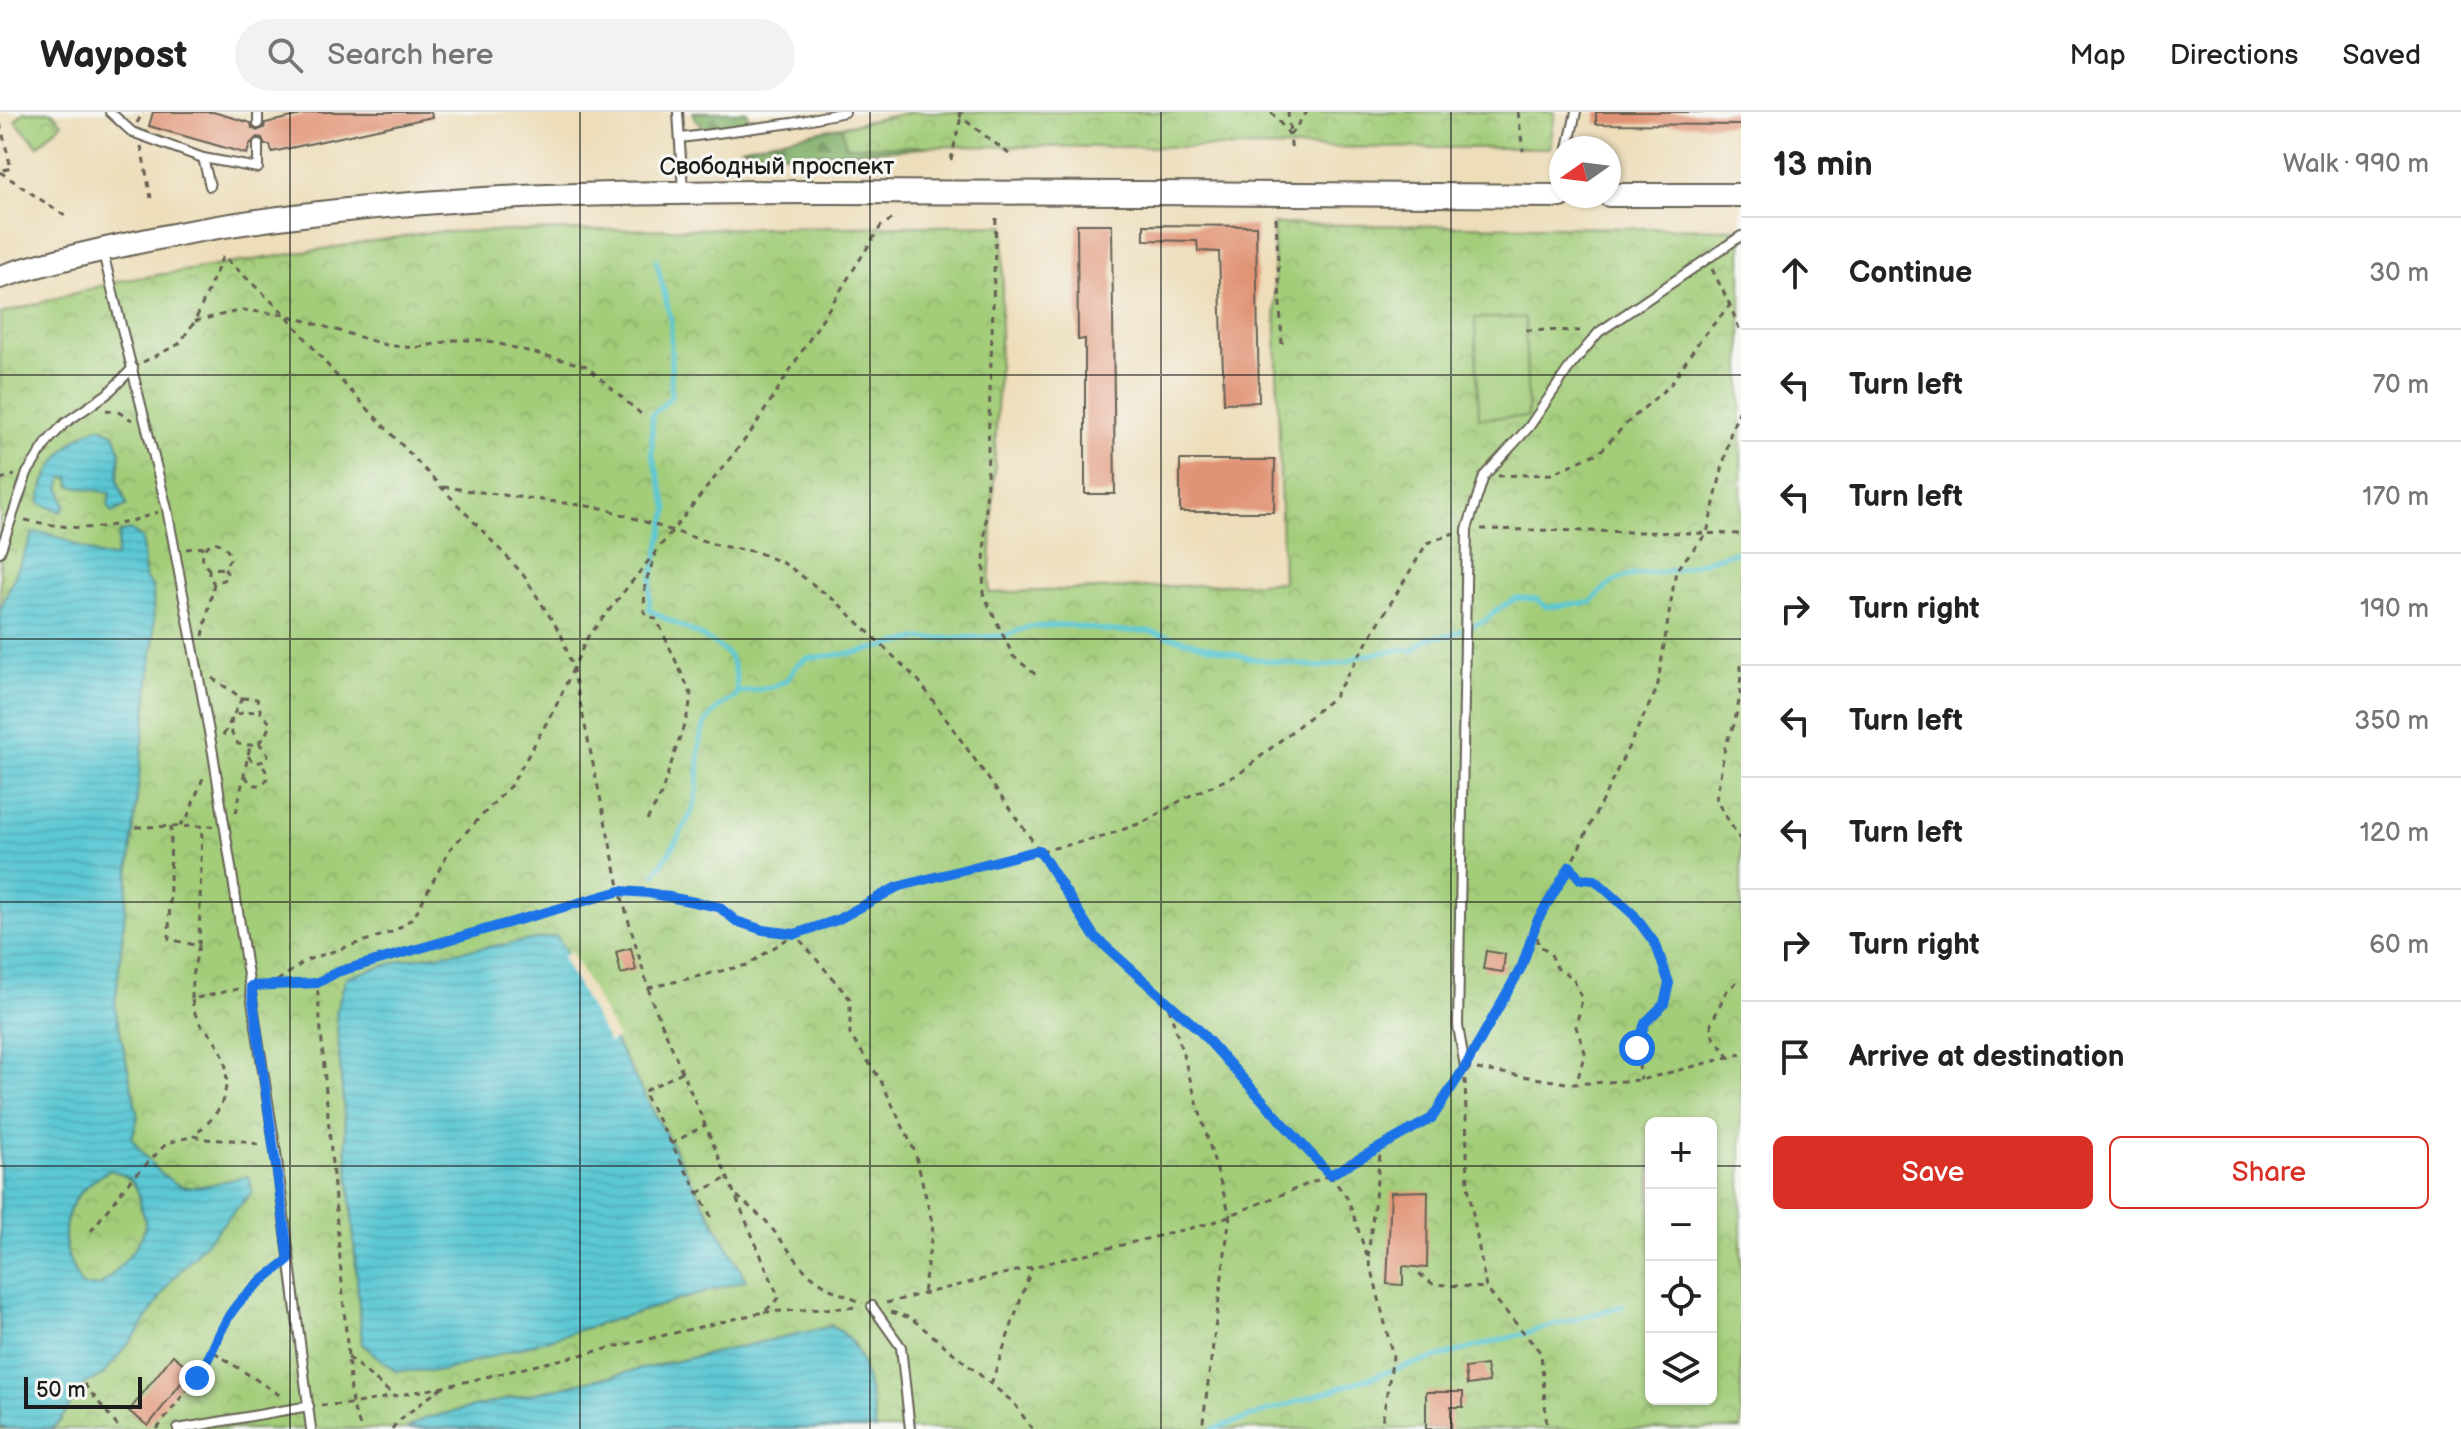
<!DOCTYPE html>
<meta charset="utf-8">
<style>
:root{--surface:#fff;--page:#f2f2f2;--text:#222;--muted:#767676;--line:#e0e0e0;--accent:#d93025}
body{margin:0;font-family:"Balsamiq Sans",sans-serif;background:var(--page);color:var(--text)}
.controls{position:absolute;right:24px;bottom:24px;display:grid;overflow:hidden;border-radius:12px;box-shadow:0 2px 6px #0004}
.controls button{width:72px;height:72px;display:grid;place-items:center;padding:0;border:0;border-bottom:2px solid var(--line);background:var(--surface);color:var(--text);font:40px sans-serif}
.compass{position:absolute;left:1549px;top:24px;width:72px;height:72px;border-radius:50%;background:var(--surface);box-shadow:0 2px 6px #0004;rotate:256deg}
.scale{position:absolute;left:24px;bottom:20px;width:118px;box-sizing:border-box;padding-left:8px;border:4px solid #1c1c1c;border-top:0;font-size:22px;line-height:28px;white-space:nowrap;color:#1c1c1c;-webkit-text-stroke:6px #f6f6f2;paint-order:stroke}
.stop{position:absolute;width:24px;height:24px;margin:-18px;border:6px solid #1a73e8;border-radius:50%;background:#fff}
.stop.end{background:#1a73e8;border-color:#fff;box-shadow:0 2px 8px #0008}
.list{margin:0;padding:0;list-style:none}
h2{display:flex;justify-content:space-between;align-items:center;height:104px;margin:0;padding:0 32px;font-size:34px}
h2 small{font-size:26px;font-weight:400;color:var(--muted)}
.list li{display:grid;grid-template-columns:52px 1fr auto;gap:24px;align-items:center;box-sizing:border-box;height:112px;padding:0 32px;border-top:2px solid var(--line)}
.list b{display:block;font-size:30px;white-space:nowrap}
.list em{font-size:26px;font-style:normal;color:var(--muted)}
.actions{display:flex;gap:16px;padding:24px 32px}
.actions a{flex:1;padding:18px 0;border:2px solid var(--accent);border-radius:12px;text-align:center;font-size:28px;color:var(--accent)}
.actions .main{background:var(--accent);color:#fff}
.icon{flex:none;width:44px;height:44px;fill:none;stroke:currentColor;stroke-width:2;stroke-linecap:round;stroke-linejoin:round}
.map{position:relative;flex:none;width:1741px;height:1317px;overflow:hidden}
header{display:flex;align-items:center;gap:48px;box-sizing:border-box;height:112px;padding:0 40px;background:var(--surface);border-bottom:2px solid var(--line)}
header strong{font-size:38px}
nav{display:flex;gap:44px;margin-inline-start:auto;font-size:28px}
.search{width:560px;height:72px;background:var(--page);display:flex;align-items:center;gap:20px;box-sizing:border-box;padding:0 28px;border-radius:44px;color:var(--muted);font-size:30px}
main{display:flex}
aside{flex:1;background:var(--surface)}
.map>svg:first-child{display:block}
.forest{fill:url(#forest-firs);stroke:#4f6642;stroke-width:2}
.park{fill:url(#park-crowns);stroke:#60744a;stroke-width:2;fill-rule:evenodd}
.pitch{fill:#a3cd79;stroke:#60744a;stroke-width:2}
.water{fill:url(#water-rules);stroke:#3c7278;stroke-width:2;fill-rule:evenodd}
.pier{fill:#edddb9}
.lines{fill:none;stroke-linecap:round;stroke-linejoin:round}
.stream{stroke:#5cc8d4;stroke-width:5}
.building{fill:#e19374}
.service-casing{stroke:#656053;stroke-width:12}
.secondary-casing{stroke:#656053;stroke-width:26}
.path{stroke:#656053;stroke-width:3;stroke-dasharray:6 6;stroke-linecap:butt}
.service{stroke:#fff;stroke-width:8}
.secondary{stroke:#fff;stroke-width:22}
.route{stroke:#1a73e8;stroke-width:10}
.grid{fill:none;stroke:#1c1c1c;stroke-width:2;stroke-opacity:0.55}
.labels{text-anchor:middle;stroke-width:6;stroke-linejoin:round;paint-order:stroke}
.street-label{font-size:24px;fill:#1c1c1c;stroke:#f6f6f2}
</style>
<header>
<strong>Waypost</strong>
<div class="search"><svg class="icon" aria-label="search" viewBox="0 0 24 24"><circle cx="10" cy="10" r="6"/><path d="M15 15l6 6"/></svg>Search here</div>
<nav><a>Map</a><a>Directions</a><a>Saved</a></nav>
</header>
<main>
<div class="map">
<svg width="1741" height="1317" viewBox="0 0 1741 1317">
<defs>
<pattern id="forest-firs" width="22" height="20" patternUnits="userSpaceOnUse" patternTransform="scale(2)"><rect width="22" height="20" fill="#82b069"/><path d="M5 1l3.5 6h-7zM16 11l3.5 6h-7z" fill="#6a8e56"/></pattern>
<pattern id="park-crowns" width="20" height="18" patternUnits="userSpaceOnUse" patternTransform="scale(2)"><rect width="20" height="18" fill="#a3cd79"/><path d="M2 6a3 3 0 1 1 6 0M12 15a3 3 0 1 1 6 0" fill="none" stroke="#8caf68"/></pattern>
<pattern id="water-rules" width="6" height="5" patternUnits="userSpaceOnUse" patternTransform="scale(2)"><rect width="6" height="5" fill="#5cc8d4"/><path d="M0 2.5h6" fill="none" stroke="#4fabb5"/></pattern>
</defs>
<rect width="100%" height="100%" fill="#f6f6f2"/>
<filter id="ink" filterUnits="userSpaceOnUse"><feTurbulence type="fractalNoise" baseFrequency=".0125" numOctaves="2"/><feDisplacementMap in="SourceGraphic" scale="16" xChannelSelector="R" yChannelSelector="G"/><feConvolveMatrix kernelMatrix="1 2 1 2 8 2 1 2 1" color-interpolation-filters="sRGB"/></filter>
<filter id="wash" filterUnits="userSpaceOnUse"><feTurbulence type="fractalNoise" baseFrequency=".006" numOctaves="4" result="noise"/><feDisplacementMap in="SourceGraphic" scale="32" xChannelSelector="R" yChannelSelector="G"/><feGaussianBlur stdDeviation="1.8" result="paint"/><feColorMatrix in="noise" values="0 0 0 0 0 0 0 0 0 0 0 0 0 0 0 0 0 1.4 0 .05"/><feComposite in="paint" operator="in"/></filter>
<g filter="url(#wash)">
<rect width="100%" height="100%" fill="#edddb9"/>
<g class="forest">
<polygon points="693,0 747,0 749,10 706,17 695,7"/>
<polygon points="911,0 950,0 942,32 913,37 804,42 772,41 740,36"/>
</g>
<g class="park">
<polygon points="24,0 52,0 62,11 38,34 15,9"/>
<polygon points="913,0 1555,0 1550,36 846,34 842,15"/>
<path d="M1273,112L1741,117V1317H0V202L119,169L431,120L1005,113L989,481L1283,470ZM1651,1011H1711V1287H1651Z"/>
</g>
<polygon class="pitch" points="1475,206 1525,206 1528,305 1479,306"/>
<g class="water">
<path d="M99,315L114,321L120,338L118,369L127,393L112,401L108,394L110,381L71,374L69,365L63,366L60,373L65,394L61,400L39,391C45,358 67,326 99,315Z"/>
<path d="M130,418L142,426L145,467L153,475L154,524L115,895L138,1005L132,1026C142,1042 166,1072 187,1075C198,1077 235,1066 249,1064L252,1080L170,1170L139,1219L102,1264L84,1272L60,1309L51,1317H6L0,1314V498L33,421C64,418 86,447 116,445L119,421ZM110,1058C127,1062 139,1072 140,1091C140,1098 145,1102 145,1109C147,1129 114,1161 100,1174H82C53,1127 60,1085 110,1058Z"/>
<polygon points="557,824 746,1168 443,1259 395,1259 362,1232 336,901 346,865 403,848"/>
<path d="M832,1214C867,1231 869,1282 876,1317H406L425,1306Z"/>
</g>
<polygon class="pier" points="571,840 618,926 609,931 562,845"/>
<g class="lines">
<g class="stream">
<path d="M737,581L773,575L787,568L798,552L808,546L854,541L918,527L1004,524L1028,515L1066,513L1110,519H1149L1249,546L1319,555L1347,550L1359,544L1405,537L1413,539L1427,526L1451,523L1486,508L1496,498L1517,486L1536,487L1547,495L1592,490C1621,452 1643,467 1679,457C1700,452 1720,443 1741,439"/>
<path d="M655,762C666,747 693,703 696,686C704,642 686,610 736,585C738,572 736,553 727,542C712,526 670,510 649,498L650,475L668,397L652,342V303L671,285V208L656,148"/>
<polyline points="1213,1317 1406,1254 1623,1194"/>
</g>
</g>
<g id="blocks">
<g class="building">
<polygon points="153,0 213,0 251,11 252,16 257,19 264,16 265,11 315,0 431,0 432,5 272,40 270,33 265,33 262,26 257,25 250,32 247,42 149,14"/>
<polygon points="1596,0 1741,0 1741,13 1596,12"/>
<polygon points="1077,112 1112,112 1115,382 1085,382 1085,227 1078,228"/>
<polygon points="1144,113 1256,114 1259,290 1224,291 1219,140 1198,139 1197,129 1144,128"/>
<polygon points="1180,348 1275,348 1274,400 1180,400"/>
<polygon points="631,836 636,858 621,862 616,840"/>
<polygon points="1486,839 1505,842 1503,860 1483,857"/>
<polygon points="1428,1079 1427,1156 1403,1154 1403,1173 1387,1172 1391,1080"/>
<polygon points="173,1243 191,1258 148,1314 129,1299"/>
<polygon points="1486,1253 1489,1270 1467,1273 1465,1256"/>
<polygon points="1426,1280 1463,1280 1463,1295 1451,1295 1451,1317 1426,1317"/>
</g>
</g>
</g>
<g filter="url(#ink)">
<use href="#blocks" fill-opacity="0" stroke="#656053" stroke-width="2"/>
<g class="lines">
<defs>
<g id="service">
<polyline points="110,0 132,20 203,46 210,74"/>
<polyline points="678,0 683,79"/>
<polyline points="258,12 258,0"/>
<polyline points="681,26 792,11 845,0"/>
<polyline points="1568,36 1576,0"/>
<polyline points="203,46 258,56 258,32"/>
<polyline points="103,141 167,397 213,641 276,1041 311,1317"/>
<polyline points="0,440 27,361 48,329 65,311 107,282 133,256"/>
<polyline points="1465,955 1458,914 1467,417 1484,364 1529,315 1569,256 1599,220 1741,124"/>
<polyline points="872,1194 901,1235 910,1317"/>
<polyline points="178,1317 309,1294"/>
</g>
<g id="secondary">
<polyline points="1609,83 1741,83"/>
<path d="M0,165C55,147 112,135 168,124C387,82 607,80 828,80C1072,80 1317,82 1561,84"/>
</g>
</defs>
<use href="#service" class="service-casing"/>
<use href="#secondary" class="secondary-casing"/>
<g class="path">
<polyline points="959,0 961,5 1013,45"/>
<polyline points="1271,0 1290,23 1292,41"/>
<polyline points="1288,0 1290,23"/>
<polyline points="1518,0 1523,39"/>
<polyline points="0,11 11,56 0,59"/>
<polyline points="137,11 143,0"/>
<polyline points="1290,23 1307,0"/>
<polyline points="141,34 151,86"/>
<polyline points="951,48 962,0"/>
<polyline points="0,60 65,104"/>
<polyline points="996,106 983,481 1013,544 1036,563"/>
<polyline points="1276,106 1282,234"/>
<polyline points="892,107 881,114 751,320 587,526 573,557 620,779 649,781 719,795 736,809 763,818 795,822 850,887 850,923 880,967 915,1040 933,1114 923,1182"/>
<polyline points="1712,157 1730,193 1741,222"/>
<polyline points="195,209 243,198 286,203 386,233 415,236 455,228 484,228 586,254 641,302"/>
<polyline points="1526,218 1586,219"/>
<polyline points="143,250 179,232 195,209 223,144 286,203 335,262 522,461 561,522 573,557 556,594 512,672 450,737 414,805 395,819 307,848 270,874"/>
<polyline points="106,298 118,300 132,308"/>
<polyline points="1498,364 1551,362 1600,340 1625,313 1671,272 1700,228 1730,193"/>
<polyline points="0,367 15,363"/>
<polyline points="443,375 602,396 720,434 757,440 787,453 838,491 919,569 1039,738 1094,824 1198,917 1330,1063 1348,1087 1373,1162 1393,1245 1381,1317"/>
<path d="M25,408C80,419 104,420 158,400"/>
<polyline points="1481,417 1741,422"/>
<polyline points="186,437 205,435"/>
<polyline points="209,457 209,465 214,471"/>
<path d="M203,524L214,471L226,467L227,461L224,456L230,447C228,435 224,432 213,430C202,437 198,448 209,457L224,456"/>
<polyline points="1741,553 1740,584 1734,613 1725,634 1716,688 1741,729"/>
<polyline points="212,566 242,586 222,626"/>
<path d="M242,586L257,587L261,601L270,611C265,629 257,636 238,632L232,622L231,609C241,599 247,598 261,601"/>
<path d="M248,644C253,651 258,652 266,648L268,642L259,631"/>
<path d="M245,664C251,672 254,675 264,672L268,665L265,657L259,651"/>
<polyline points="236,701 250,634"/>
<polyline points="647,708 660,685 689,598 691,582 657,508 644,500 645,472 656,441"/>
<polyline points="171,714 169,827 199,834 202,714"/>
<polyline points="179,714 187,706 205,661"/>
<polyline points="136,715 213,714"/>
<polyline points="1570,754 1580,767 1595,768 1634,803 1656,833 1669,871 1664,892 1645,911 1637,936 1641,968"/>
<polyline points="1537,813 1538,833 1550,840 1557,856 1573,866 1582,887 1576,915 1585,940 1577,970"/>
<polyline points="261,874 317,871"/>
<polyline points="648,876 747,853 795,822 837,808 897,775 952,759 1099,726 1144,710 1187,685 1239,662 1334,585 1427,431 1454,421"/>
<path d="M238,877L192,887C197,920 206,912 219,935C230,953 229,983 216,1001C211,1009 201,1017 194,1024C217,1032 240,1023 263,1035"/>
<polyline points="192,887 192,864 199,834"/>
<polyline points="1169,895 1230,1103 1202,1317"/>
<polyline points="1475,938 1522,854 1537,809 1570,754 1657,577 1676,458 1707,421 1731,319 1741,295"/>
<polyline points="1730,946 1713,924 1711,912 1726,880 1741,866"/>
<polyline points="1477,957 1573,972 1641,968 1741,942"/>
<polyline points="682,960 643,980 713,1108"/>
<polyline points="1465,967 1468,1074 1486,1176 1541,1241 1547,1317"/>
<polyline points="671,1032 705,1013"/>
<polyline points="698,1081 727,1066"/>
<polyline points="737,1084 766,1109 806,1160 830,1177 863,1191"/>
<polyline points="91,1119 128,1071 167,1031 194,1024"/>
<polyline points="1368,1145 1381,1034"/>
<polyline points="1419,1162 1433,1172 1486,1176"/>
<polyline points="886,1191 1211,1111 1330,1063 1432,1006 1459,965"/>
<polyline points="764,1200 860,1195"/>
<polyline points="891,1200 911,1206 991,1272 1014,1291 1032,1317"/>
<polyline points="214,1240 284,1286"/>
<polyline points="348,1245 394,1284"/>
<polyline points="84,1272 120,1317"/>
<polyline points="991,1272 1032,1155"/>
<polyline points="321,1293 352,1292 443,1275 764,1200 779,1186 652,889 620,779 337,860 317,871 352,1292 361,1317"/>
<polyline points="157,1317 208,1250 231,1200 244,1185 278,1155"/>
<polyline points="392,1317 398,1309 441,1276"/>
</g>
<use href="#service" class="service"/>
<use href="#secondary" class="secondary"/>
</g>
</g>
<g class="lines" filter="url(#ink)">
<path class="route" d="M197,1266C212,1244 219,1217 233,1198C247,1178 270,1163 289,1147L251,874L317,871L337,860L620,779L649,781L719,795L736,809L763,818L795,822L837,808L897,775L1039,738L1094,824L1198,917L1330,1063L1432,1006L1465,955L1522,854L1537,809L1570,754L1580,767L1595,768L1634,803L1656,833L1669,871L1664,892L1645,911L1637,936"/>
</g>
<path class="grid" d="M290,0V1317M580,0V1317M870,0V1317M1161,0V1317M1451,0V1317M0,263H1741M0,527H1741M0,790H1741M0,1054H1651M1711,1054H1741"/>
<g class="labels">
<g class="street-label">
<text x="777" y="62">Свободный проспект</text>
</g>
</g>
</svg>
<div class="controls">
<button>+</button>
<button>−</button>
<button><svg class="icon" aria-label="locate" viewBox="0 0 24 24"><circle cx="12" cy="12" r="6"/><path d="M12 2v4M12 18v4M2 12h4M18 12h4"/></svg></button>
<button><svg class="icon" aria-label="layers" viewBox="0 0 24 24"><path d="M12 4l9 5-9 5-9-5zM3 14l9 5 9-5"/></svg></button>
</div>
<svg class="compass" viewBox="-18 -18 36 36"><path d="M0-13l5 13h-10z" fill="#e53935"/><path d="M0 13l5-13h-10z" fill="#767676"/></svg>
<div class="scale">50 m</div>
<div class="stop" style="left:1637px;top:936px"></div>
<div class="stop end" style="left:197px;top:1266px"></div>
</div>
<aside>
<h2>13 min<small>Walk · 990 m</small></h2>
<ul class="list">
<li><svg class="icon" aria-label="ahead" viewBox="0 0 24 24"><path d="M12 20V5M6 11l6-6 6 6"/></svg><div><b>Continue</b></div><em>30 m</em></li>
<li><svg class="icon" aria-label="left" viewBox="0 0 24 24"><path d="M17 20v-9H6M10 6l-5 5 5 5"/></svg><div><b>Turn left</b></div><em>70 m</em></li>
<li><svg class="icon" aria-label="left" viewBox="0 0 24 24"><path d="M17 20v-9H6M10 6l-5 5 5 5"/></svg><div><b>Turn left</b></div><em>170 m</em></li>
<li><svg class="icon" aria-label="right" viewBox="0 0 24 24"><path d="M7 20v-9h11M14 6l5 5-5 5"/></svg><div><b>Turn right</b></div><em>190 m</em></li>
<li><svg class="icon" aria-label="left" viewBox="0 0 24 24"><path d="M17 20v-9H6M10 6l-5 5 5 5"/></svg><div><b>Turn left</b></div><em>350 m</em></li>
<li><svg class="icon" aria-label="left" viewBox="0 0 24 24"><path d="M17 20v-9H6M10 6l-5 5 5 5"/></svg><div><b>Turn left</b></div><em>120 m</em></li>
<li><svg class="icon" aria-label="right" viewBox="0 0 24 24"><path d="M7 20v-9h11M14 6l5 5-5 5"/></svg><div><b>Turn right</b></div><em>60 m</em></li>
<li><svg class="icon" aria-label="arrive" viewBox="0 0 24 24"><path d="M6 21V4h12l-3 4 3 4H6"/></svg><div><b>Arrive at destination</b></div></li>
</ul>
<div class="actions"><a class="main">Save</a><a>Share</a></div>
</aside>
</main>
